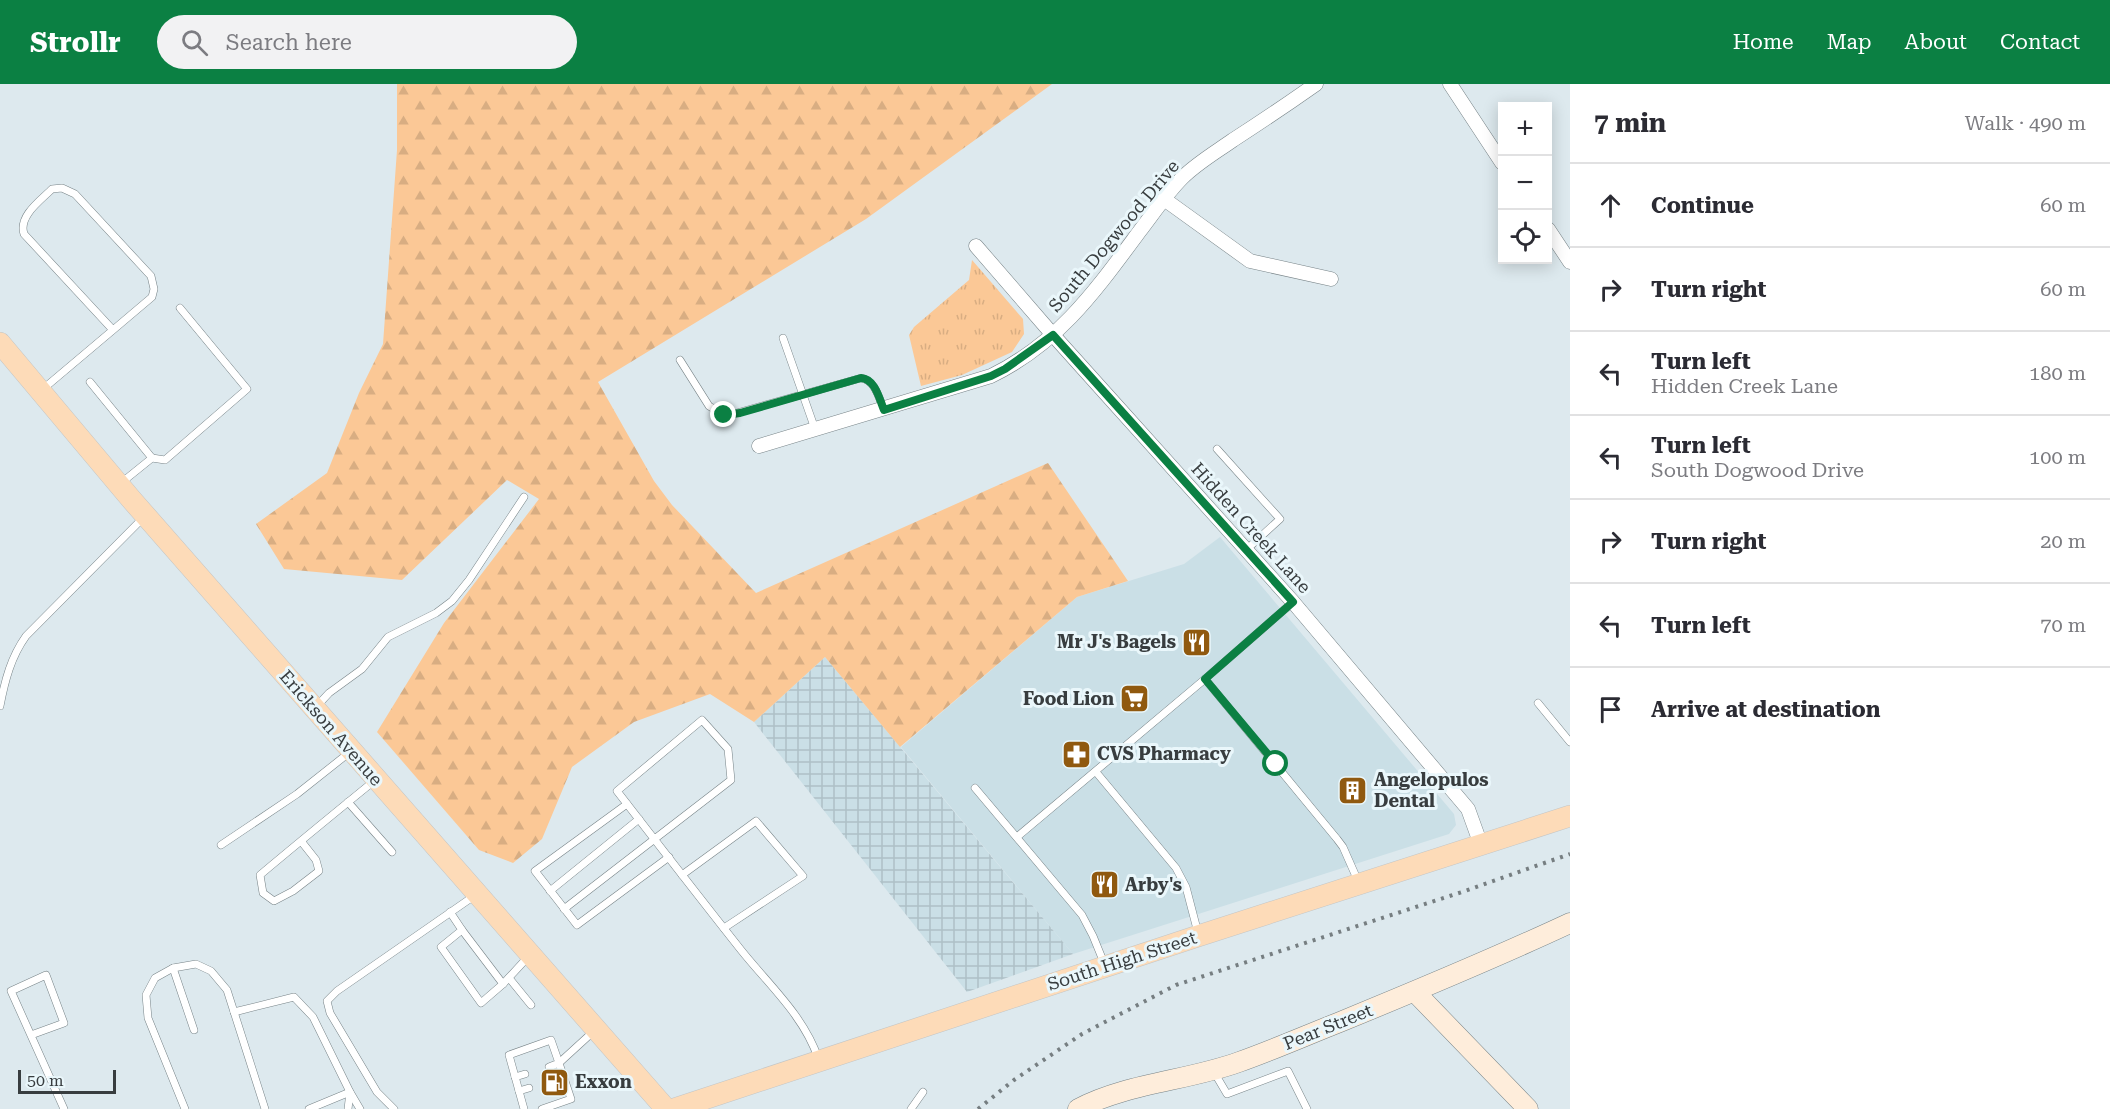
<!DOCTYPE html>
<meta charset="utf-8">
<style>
:root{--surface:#fff;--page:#f2f2f3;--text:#2b2b33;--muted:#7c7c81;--line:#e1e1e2;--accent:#0b8043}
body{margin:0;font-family:"Roboto Serif",serif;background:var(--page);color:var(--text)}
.controls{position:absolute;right:18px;top:18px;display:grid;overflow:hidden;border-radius:0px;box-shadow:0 3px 15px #0003}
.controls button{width:54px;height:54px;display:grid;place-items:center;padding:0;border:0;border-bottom:2px solid var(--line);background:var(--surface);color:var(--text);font:30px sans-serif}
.scale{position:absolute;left:18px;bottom:15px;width:98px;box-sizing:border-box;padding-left:6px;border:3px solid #383d3f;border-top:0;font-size:16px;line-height:21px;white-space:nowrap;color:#383d3f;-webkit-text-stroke:4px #eaf7fb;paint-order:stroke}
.stop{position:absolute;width:18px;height:18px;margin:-14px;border:4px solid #0b8043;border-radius:50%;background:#fff}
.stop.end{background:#0b8043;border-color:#fff;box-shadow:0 2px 6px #0008}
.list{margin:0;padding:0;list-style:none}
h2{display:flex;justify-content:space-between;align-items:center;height:78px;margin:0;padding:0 24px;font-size:26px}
h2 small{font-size:20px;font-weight:400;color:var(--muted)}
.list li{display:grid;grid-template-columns:39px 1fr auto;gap:18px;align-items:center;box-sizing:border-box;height:84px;padding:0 24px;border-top:2px solid var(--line)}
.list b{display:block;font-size:22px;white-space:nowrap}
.list p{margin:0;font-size:20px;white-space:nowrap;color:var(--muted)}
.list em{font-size:20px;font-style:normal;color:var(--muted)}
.icon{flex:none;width:33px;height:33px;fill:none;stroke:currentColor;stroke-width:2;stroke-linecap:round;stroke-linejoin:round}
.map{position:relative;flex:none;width:1570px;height:1025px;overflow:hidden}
header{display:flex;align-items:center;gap:36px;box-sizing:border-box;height:84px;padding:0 30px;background:var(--accent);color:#fff}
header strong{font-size:28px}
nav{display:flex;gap:33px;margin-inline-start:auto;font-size:21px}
.search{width:420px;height:54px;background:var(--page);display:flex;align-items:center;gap:15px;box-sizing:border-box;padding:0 21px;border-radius:33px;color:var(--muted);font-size:22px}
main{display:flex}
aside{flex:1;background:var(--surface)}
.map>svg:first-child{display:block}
.built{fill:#cadfe6}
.industrial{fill:url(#industrial-grid)}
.grass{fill:url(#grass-tufts)}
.forest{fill:url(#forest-firs)}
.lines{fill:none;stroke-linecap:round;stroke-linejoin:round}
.lane-casing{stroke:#778387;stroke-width:8}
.street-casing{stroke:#778387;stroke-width:15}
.secondary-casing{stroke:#778387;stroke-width:21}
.primary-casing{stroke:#c3c5c5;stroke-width:22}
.lane{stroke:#fff;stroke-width:7}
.street{stroke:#fff;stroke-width:14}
.secondary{stroke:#feeddb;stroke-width:20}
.primary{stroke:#fddbb8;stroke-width:21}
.rail{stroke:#767e81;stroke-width:4;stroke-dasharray:3 6;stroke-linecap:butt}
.route{stroke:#0b8043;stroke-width:8}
.labels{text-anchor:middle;stroke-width:6;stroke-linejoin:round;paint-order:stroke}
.street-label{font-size:18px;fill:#383d3f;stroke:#eaf7fb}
.poi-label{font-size:18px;font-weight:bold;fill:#383d3f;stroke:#eaf7fb;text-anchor:start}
</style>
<header>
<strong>Strollr</strong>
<div class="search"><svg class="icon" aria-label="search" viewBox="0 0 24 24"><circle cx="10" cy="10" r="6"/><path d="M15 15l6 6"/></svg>Search here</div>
<nav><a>Home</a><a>Map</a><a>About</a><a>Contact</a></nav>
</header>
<main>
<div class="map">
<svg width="1570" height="1025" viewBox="0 0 1570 1025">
<defs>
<pattern id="industrial-grid" width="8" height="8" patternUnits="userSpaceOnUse" patternTransform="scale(1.5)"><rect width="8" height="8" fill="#cadfe6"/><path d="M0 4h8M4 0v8" fill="none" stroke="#aec0c6"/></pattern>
<pattern id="grass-tufts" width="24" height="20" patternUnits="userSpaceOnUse" patternTransform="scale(1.5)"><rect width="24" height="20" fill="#fbc896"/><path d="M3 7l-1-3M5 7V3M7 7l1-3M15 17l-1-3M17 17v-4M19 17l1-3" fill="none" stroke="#d8ad82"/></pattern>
<pattern id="forest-firs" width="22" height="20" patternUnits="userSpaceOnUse" patternTransform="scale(1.5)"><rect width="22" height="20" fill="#fbc896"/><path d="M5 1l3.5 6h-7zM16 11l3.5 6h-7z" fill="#d8ad82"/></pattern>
</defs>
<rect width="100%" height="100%" fill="#dde9ee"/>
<polygon class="built" points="1220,453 1454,730 1456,741 1449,750 1073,870 901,663 1077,513 1184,480"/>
<polygon class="industrial" points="825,573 1073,870 967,908 754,638"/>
<polygon class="grass" points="972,176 1023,235 1024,250 1012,268 962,291 921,302 909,251 914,243 969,196"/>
<polygon class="forest" points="397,0 1052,0 866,135 598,298 654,397 672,421 756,509 1048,379 1128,497 1077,513 900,663 825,573 754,638 710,610 634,638 572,683 542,755 513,779 479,766 377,648 444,539 539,415 507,396 402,496 284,485 256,440 327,389 359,309 383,260 397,66"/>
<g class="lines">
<defs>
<g id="lane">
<polyline points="783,254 815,345"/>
<path d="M680,276L709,322L726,332L861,294C875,296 879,314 884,326"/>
<polyline points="90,298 152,374"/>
<path d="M43,305L113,246L24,150C18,132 41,116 52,105L62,104L75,110L151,192L154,205L152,213L113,246"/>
<polyline points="1217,365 1280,435 1246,466"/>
<polyline points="121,399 152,374 165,376 247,305 180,224"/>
<polyline points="1205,595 1337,755 1343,763 1358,797"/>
<polyline points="1538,619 1570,658"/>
<path d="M0,622C5,596 11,573 26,552L144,433"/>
<polyline points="316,623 329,609 362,585 388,553 436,529 452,517 469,496 524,413"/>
<polyline points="1096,688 1176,784 1186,803 1198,849"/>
<polyline points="975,704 1082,831 1093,852 1104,879"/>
<polyline points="348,718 392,768"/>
<polyline points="627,720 535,787 577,841 669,773"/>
<polyline points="1017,753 1205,595 1293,518"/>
<path d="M301,757L316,776L319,787L293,807L274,817L263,809L260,791C298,759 336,728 374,697"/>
<polyline points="221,761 297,710 350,668"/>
<polyline points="682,791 756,737 803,792 724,844"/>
<polyline points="550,807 639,735"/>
<path d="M564,825L731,696L728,665L702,636L617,707C658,760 699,813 741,866C768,900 804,932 818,974"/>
<polyline points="450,828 462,846 441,863 481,919 503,900 528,873"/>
<polyline points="462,846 503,900"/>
<polyline points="173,884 194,946"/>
<polyline points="509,894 531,921"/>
<polyline points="234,928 294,913 313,933 350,1008 348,1025"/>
<polyline points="31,951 64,939 46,891 11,907 64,1025"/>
<polyline points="1214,988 1227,1010 1288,987 1307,1025"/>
<polyline points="515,993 525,990"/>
<polyline points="519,1007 529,1004"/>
<polyline points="185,1025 148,934 146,911 155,894 173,884 196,880 211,887 227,906 265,1025"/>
<polyline points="309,1025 350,1008 360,1025"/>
<polyline points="394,1025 377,1008 330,929 327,917 337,907 474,812"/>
<polyline points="524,1025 509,971 551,956 559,979 549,983"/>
<polyline points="542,1025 571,1015 559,979 594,947"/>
<polyline points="911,1025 923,1008"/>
</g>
<g id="street">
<polyline points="1450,0 1502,79"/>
<polyline points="1164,115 1250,177 1331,195"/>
<polyline points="1548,145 1570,178"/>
<polyline points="976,162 1053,251 1293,518 1468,725 1481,761"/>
<path d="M759,362L991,292C1059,259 1096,206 1139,148C1153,130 1166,110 1182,94C1197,79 1216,68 1233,56C1261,38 1289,19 1316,0"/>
</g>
<g id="secondary">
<polyline points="1415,908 1528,1025"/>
<path d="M1078,1025C1127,999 1187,997 1239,978C1273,966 1307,951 1340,938C1418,906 1495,874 1570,839"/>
</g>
<g id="primary">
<polyline points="0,259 131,415 666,1025"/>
<polyline points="674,1025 1198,852 1570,732"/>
</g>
</defs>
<use href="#lane" class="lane-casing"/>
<use href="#street" class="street-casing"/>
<use href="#secondary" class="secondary-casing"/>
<use href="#primary" class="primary-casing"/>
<use href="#lane" class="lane"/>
<use href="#street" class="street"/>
<use href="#secondary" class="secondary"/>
<use href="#primary" class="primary"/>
<polyline class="rail" points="978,1025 1014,996 1082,950 1176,901 1465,807 1570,770"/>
</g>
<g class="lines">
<path class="route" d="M724,331L740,329L861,294C875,295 879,314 884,326L991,292L1005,285L1053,251L1293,518L1205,595L1276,680"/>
</g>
<defs>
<symbol id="restaurant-square" viewBox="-11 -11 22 22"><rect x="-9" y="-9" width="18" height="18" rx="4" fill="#90590f" stroke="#eaf7fb"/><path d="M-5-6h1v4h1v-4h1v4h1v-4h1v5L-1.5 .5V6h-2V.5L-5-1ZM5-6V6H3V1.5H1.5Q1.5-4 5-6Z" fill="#fff"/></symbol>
<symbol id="supermarket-square" viewBox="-11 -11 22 22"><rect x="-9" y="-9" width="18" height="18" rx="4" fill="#90590f" stroke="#eaf7fb"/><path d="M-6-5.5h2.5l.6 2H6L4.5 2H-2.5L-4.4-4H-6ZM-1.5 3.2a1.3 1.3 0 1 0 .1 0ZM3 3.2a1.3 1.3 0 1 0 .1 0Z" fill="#fff"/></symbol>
<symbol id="pharmacy-square" viewBox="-11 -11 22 22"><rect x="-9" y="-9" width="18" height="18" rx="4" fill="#90590f" stroke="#eaf7fb"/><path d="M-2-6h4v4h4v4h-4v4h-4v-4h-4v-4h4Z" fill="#fff"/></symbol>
<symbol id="building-square" viewBox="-11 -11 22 22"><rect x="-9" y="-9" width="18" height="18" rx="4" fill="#90590f" stroke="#eaf7fb"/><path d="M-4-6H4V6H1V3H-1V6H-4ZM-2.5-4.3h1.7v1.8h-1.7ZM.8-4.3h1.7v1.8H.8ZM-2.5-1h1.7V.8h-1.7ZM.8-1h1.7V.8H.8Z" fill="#fff"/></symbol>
<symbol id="fuel-square" viewBox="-11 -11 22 22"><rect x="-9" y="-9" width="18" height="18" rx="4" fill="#90590f" stroke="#eaf7fb"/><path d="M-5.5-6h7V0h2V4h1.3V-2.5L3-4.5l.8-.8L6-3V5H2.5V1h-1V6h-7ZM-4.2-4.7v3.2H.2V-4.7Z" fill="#fff"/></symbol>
</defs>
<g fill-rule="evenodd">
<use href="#restaurant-square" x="1180" y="542" width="33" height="33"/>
<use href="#supermarket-square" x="1118" y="598" width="33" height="33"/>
<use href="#pharmacy-square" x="1060" y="654" width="33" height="33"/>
<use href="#building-square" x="1336" y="690" width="33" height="33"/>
<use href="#restaurant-square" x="1088" y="784" width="33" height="33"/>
<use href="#fuel-square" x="538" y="982" width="33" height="33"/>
</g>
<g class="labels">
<g class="street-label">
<text transform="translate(1114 152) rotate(-50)" y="6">South Dogwood Drive</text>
<text transform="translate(1251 444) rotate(48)" y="6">Hidden Creek Lane</text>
<text transform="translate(331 644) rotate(49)" y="6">Erickson Avenue</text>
<text transform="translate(1122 877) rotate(-18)" y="6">South High Street</text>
<text transform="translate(1328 943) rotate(-22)" y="6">Pear Street</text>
</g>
<g class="poi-label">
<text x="1176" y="564" text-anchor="end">Mr J's Bagels</text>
<text x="1114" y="621" text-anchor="end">Food Lion</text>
<text x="1097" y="676">CVS Pharmacy</text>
<text x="1374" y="702">Angelopulos<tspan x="1374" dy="21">Dental</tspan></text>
<text x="1125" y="807">Arby's</text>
<text x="575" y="1004">Exxon</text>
</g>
</g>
</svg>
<div class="controls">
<button>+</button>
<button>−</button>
<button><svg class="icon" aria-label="locate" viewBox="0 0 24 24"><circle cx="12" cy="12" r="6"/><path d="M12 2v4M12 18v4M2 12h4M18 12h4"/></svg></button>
</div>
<div class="scale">50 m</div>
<div class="stop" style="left:1276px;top:680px"></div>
<div class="stop end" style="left:724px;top:331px"></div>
</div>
<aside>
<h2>7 min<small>Walk · 490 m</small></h2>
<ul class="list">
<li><svg class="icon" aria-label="ahead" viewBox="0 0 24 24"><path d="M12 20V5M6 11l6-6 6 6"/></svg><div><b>Continue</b></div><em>60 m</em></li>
<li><svg class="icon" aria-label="right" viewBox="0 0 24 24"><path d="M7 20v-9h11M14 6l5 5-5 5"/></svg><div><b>Turn right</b></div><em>60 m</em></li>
<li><svg class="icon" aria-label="left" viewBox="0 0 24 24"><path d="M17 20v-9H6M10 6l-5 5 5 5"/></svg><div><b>Turn left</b><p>Hidden Creek Lane</p></div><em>180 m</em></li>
<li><svg class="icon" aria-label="left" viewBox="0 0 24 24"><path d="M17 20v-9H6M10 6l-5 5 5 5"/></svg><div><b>Turn left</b><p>South Dogwood Drive</p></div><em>100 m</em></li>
<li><svg class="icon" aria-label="right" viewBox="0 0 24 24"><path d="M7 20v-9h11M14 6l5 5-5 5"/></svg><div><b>Turn right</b></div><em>20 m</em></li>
<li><svg class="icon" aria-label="left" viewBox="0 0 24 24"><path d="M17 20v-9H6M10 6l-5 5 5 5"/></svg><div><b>Turn left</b></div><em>70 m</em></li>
<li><svg class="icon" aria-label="arrive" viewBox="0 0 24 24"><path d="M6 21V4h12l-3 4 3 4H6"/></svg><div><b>Arrive at destination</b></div></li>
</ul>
</aside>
</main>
